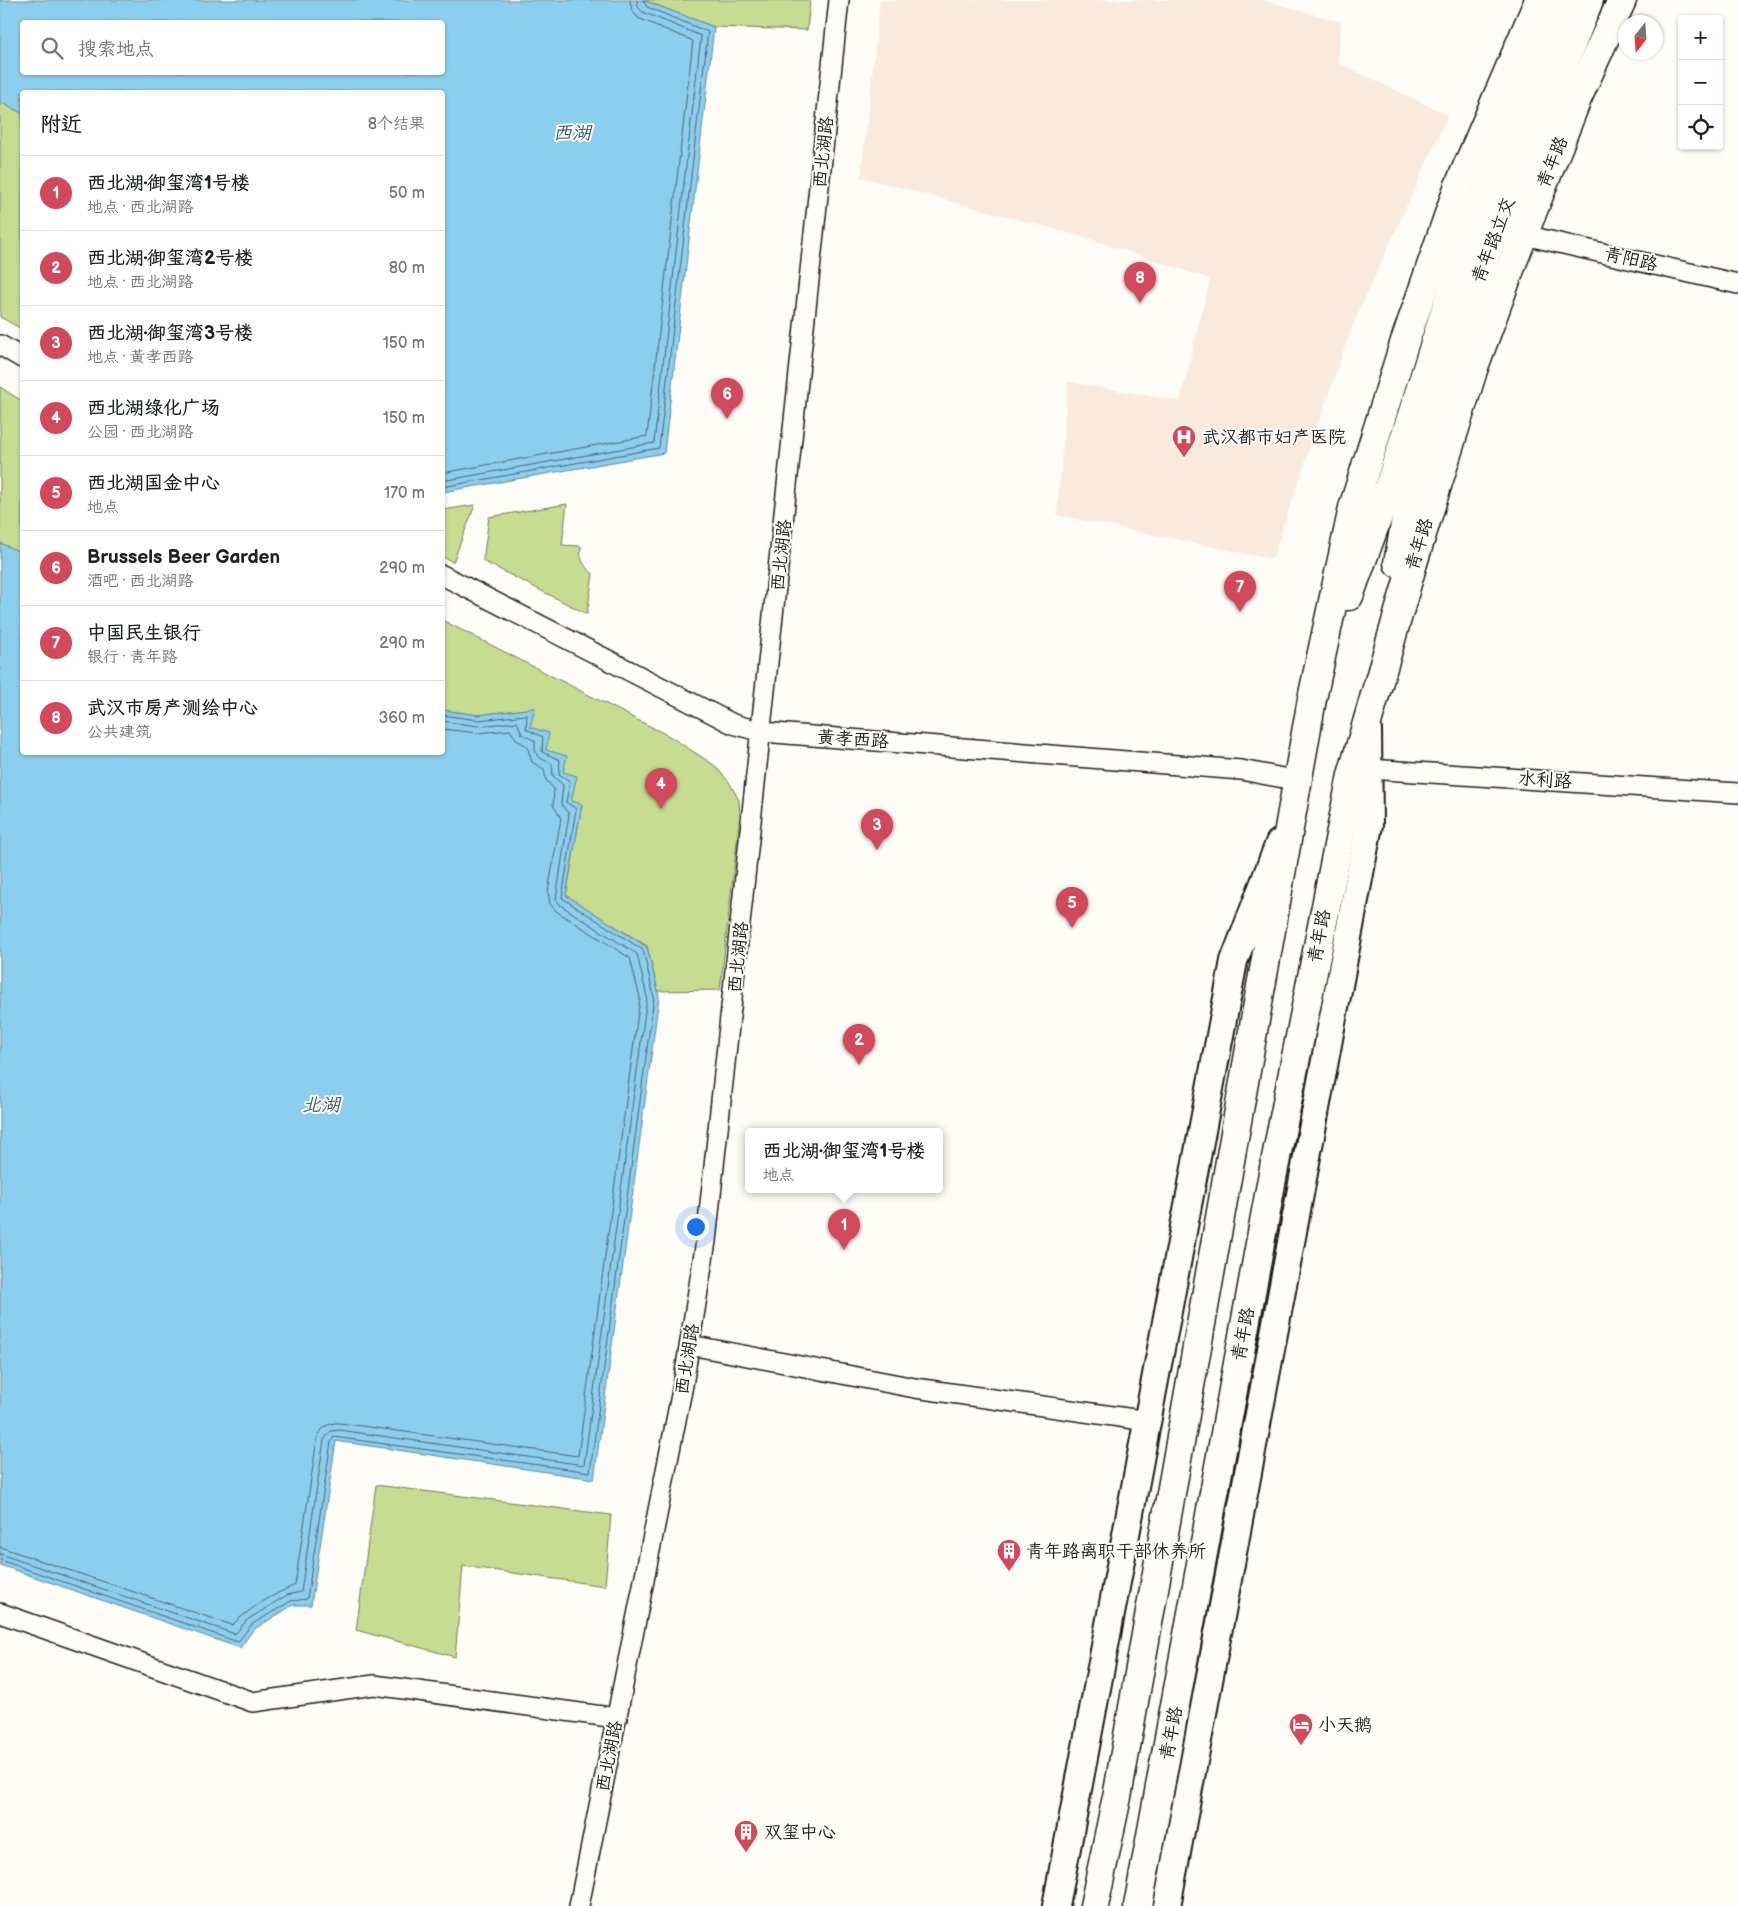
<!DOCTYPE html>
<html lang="zh">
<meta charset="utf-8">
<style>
:root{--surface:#fff;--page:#f2f2f2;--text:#202124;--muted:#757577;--line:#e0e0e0;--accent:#d1495b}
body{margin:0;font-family:"Balsamiq Sans","LXGW WenKai TC",sans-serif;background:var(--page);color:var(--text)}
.controls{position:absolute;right:15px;top:15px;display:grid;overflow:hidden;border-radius:5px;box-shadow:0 1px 4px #0004}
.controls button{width:45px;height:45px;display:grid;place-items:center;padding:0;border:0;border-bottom:1px solid var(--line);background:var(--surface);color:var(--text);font:25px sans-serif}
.compass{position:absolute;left:1618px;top:15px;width:45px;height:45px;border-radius:50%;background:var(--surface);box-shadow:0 1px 4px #0004;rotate:197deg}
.you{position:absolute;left:695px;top:1226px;width:18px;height:18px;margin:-12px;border:4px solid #fff;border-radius:50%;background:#1a73e8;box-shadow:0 0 0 8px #1a73e833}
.badge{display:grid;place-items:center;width:32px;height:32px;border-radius:50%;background:var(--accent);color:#fff;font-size:16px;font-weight:700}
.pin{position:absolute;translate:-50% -41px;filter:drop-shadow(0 1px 2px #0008)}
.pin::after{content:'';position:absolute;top:26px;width:18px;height:15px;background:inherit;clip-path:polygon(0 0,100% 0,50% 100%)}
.popup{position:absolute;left:745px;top:1128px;width:198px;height:65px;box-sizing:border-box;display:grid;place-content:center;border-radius:5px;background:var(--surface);filter:drop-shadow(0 1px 4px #0005);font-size:16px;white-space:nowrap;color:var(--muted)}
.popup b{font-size:19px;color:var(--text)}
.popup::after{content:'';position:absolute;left:50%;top:100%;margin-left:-10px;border:10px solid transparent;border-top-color:var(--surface)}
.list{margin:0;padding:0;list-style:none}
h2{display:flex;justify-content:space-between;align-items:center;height:65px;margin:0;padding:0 20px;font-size:21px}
h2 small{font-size:16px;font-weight:400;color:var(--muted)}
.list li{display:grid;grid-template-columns:32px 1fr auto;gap:15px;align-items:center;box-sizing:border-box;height:75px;padding:0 20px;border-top:1px solid var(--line)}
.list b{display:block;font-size:19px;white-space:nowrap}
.list p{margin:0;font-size:16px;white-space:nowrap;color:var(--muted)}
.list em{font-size:16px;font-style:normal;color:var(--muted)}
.icon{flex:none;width:28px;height:28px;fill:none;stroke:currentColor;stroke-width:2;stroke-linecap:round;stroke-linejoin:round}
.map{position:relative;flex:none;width:1738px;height:1906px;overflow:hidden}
.search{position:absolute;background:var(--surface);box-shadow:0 1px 4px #0004;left:20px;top:20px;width:425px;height:55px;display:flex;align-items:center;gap:12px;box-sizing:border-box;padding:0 18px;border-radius:5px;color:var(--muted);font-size:19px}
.panel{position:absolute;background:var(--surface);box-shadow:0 1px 4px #0004;left:20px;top:90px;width:425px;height:665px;border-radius:5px}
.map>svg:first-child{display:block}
.built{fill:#f9eadd}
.green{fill:#c5dc91;stroke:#707c56}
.water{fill:#8cceed;stroke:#5f8799;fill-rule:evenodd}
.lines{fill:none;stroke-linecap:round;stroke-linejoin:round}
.shore{stroke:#496370;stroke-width:1}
.street-casing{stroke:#1c1c1c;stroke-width:22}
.secondary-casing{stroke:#1c1c1c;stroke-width:30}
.primary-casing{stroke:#1c1c1c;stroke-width:31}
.street{stroke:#fdfcf7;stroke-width:19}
.secondary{stroke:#fdfcf7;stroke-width:26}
.primary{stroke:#fdfcf7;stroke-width:28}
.labels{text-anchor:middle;stroke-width:4;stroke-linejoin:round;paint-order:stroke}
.street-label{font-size:18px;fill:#1c1c1c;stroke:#fdfcf7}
.poi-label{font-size:18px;fill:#1c1c1c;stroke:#fdfcf7;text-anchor:start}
.water-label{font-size:19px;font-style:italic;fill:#435a65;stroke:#fdfcf7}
</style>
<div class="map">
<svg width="1738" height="1906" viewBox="0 0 1738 1906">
<rect width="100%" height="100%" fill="#fdfcf7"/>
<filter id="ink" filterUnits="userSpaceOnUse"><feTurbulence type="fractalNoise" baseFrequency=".02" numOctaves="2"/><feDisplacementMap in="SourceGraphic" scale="10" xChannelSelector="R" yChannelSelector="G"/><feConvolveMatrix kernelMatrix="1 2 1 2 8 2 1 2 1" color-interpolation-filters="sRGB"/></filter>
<g filter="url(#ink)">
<polygon class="built" points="880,0 1262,0 1341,22 1338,63 1448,115 1351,329 1272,559 1057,515 1068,382 1180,401 1210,279 1087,238 861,177"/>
<g class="green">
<polygon points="643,0 810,0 807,30 714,27"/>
<polygon points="0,102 22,113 22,329 0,317"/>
<polygon points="0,387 22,401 22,553 0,543"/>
<path d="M567,504L562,545L581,546C579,559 583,565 593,574L587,614L483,561L489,517Z"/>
<polygon points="475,505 453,562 443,557 443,510"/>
<polygon points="442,620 669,736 714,765 729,782 739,800 740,815 720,990 658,991 647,946 566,896 582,804 571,801 563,772 529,727 535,708 478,715 443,710"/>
<polygon points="376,1485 611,1515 605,1586 463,1566 455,1657 356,1630"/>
</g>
<g class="water">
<path d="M0,0H643L714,27L664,453L443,492L442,92H22V113L0,102ZM22,22H442V72H22Z"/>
<polygon points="0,543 22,553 22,752 442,752 443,710 478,715 535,708 530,727 549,733 546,750 567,756 563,772 577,776 571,801 582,804 566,895 647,947 658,991 659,997 594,1479 336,1441 311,1605 293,1605 253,1630 240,1648 0,1565"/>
</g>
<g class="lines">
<g class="shore">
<polyline points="442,473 647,436 693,41 638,18 632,10 630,0"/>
<polyline points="442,481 654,443 701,36 643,12 638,7 637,0"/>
<polyline points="442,487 659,448 708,32 647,7 643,0"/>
<path d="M0,1547L232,1625C250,1608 272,1595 295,1585L317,1439C321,1428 328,1422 340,1423L578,1456L640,998L630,958L556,911L550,904L548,892L561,818L553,805L554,789L546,780L544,769L532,762L527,746L517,740L510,730L478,733L442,729"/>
<polyline points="0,1554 235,1634 247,1620 287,1595 301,1592 324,1440 331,1431 339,1430 584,1465 647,997 637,954 560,905 556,899 569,814 561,804 563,785 553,776 552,764 538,757 535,750 535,741 522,734 517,722 478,726 442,721"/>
<polyline points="0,1560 238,1642 251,1625 291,1601 307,1599 331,1442 334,1437 590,1472 654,997 643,950 562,898 576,809 566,802 570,781 559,774 560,760 542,752 543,737 526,729 527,715 478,720 442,715"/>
</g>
<defs>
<g id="street">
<polyline points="1524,235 1738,284"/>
<polyline points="0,345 22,358"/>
<polyline points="442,575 733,724 762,732 1241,770 1299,781"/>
<polyline points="1358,773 1369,769 1738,793"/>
<polyline points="690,1345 915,1388 1148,1421"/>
<polyline points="0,1613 253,1702 374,1685 617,1718"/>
<polyline points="579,1906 683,1385 706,1241 839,0"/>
</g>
<g id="secondary">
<polyline points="1056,1906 1234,961 1279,843"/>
<polyline points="1167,1906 1369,825 1368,730"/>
</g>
<g id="primary">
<polyline points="1398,563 1412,486 1486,254 1589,0"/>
<polyline points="1349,596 1391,481 1471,230 1563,0"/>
<polyline points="1094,1906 1118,1792 1312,699 1353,508 1403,347 1458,188 1539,0"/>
<polyline points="1138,1906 1273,1173 1352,775 1413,563 1474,367 1515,256 1577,99 1622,0"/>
</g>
</defs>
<use href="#street" class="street-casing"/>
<use href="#secondary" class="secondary-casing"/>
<use href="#primary" class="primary-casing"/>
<use href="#street" class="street"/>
<use href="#secondary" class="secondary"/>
<use href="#primary" class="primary"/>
</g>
</g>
<defs>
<symbol id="hospital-pin" viewBox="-11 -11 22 30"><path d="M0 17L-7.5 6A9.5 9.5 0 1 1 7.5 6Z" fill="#d1495b" stroke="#fdfcf7"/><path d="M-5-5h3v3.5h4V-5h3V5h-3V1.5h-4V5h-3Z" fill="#fff"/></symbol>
<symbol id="building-pin" viewBox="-11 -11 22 30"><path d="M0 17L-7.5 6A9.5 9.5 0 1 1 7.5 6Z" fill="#d1495b" stroke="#fdfcf7"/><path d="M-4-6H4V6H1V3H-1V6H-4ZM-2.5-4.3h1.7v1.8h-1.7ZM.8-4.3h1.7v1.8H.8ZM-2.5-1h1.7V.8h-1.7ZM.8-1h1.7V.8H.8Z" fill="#fff"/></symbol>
<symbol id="hotel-pin" viewBox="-11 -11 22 30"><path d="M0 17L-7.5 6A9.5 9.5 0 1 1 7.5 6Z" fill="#d1495b" stroke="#fdfcf7"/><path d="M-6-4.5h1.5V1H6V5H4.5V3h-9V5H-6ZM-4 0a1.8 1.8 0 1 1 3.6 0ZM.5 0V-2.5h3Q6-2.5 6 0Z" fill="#fff"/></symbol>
</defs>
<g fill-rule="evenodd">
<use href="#hospital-pin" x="1170" y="423" width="28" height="38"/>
<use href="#building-pin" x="995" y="1537" width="28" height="38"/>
<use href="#hotel-pin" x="1287" y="1711" width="28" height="38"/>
<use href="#building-pin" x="732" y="1818" width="28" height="38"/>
</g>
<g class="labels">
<g class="street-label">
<text transform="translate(823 152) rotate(-84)" y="6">西北湖路</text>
<text transform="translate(1552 162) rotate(-68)" y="6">青年路</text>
<text transform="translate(1493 240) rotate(-69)" y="6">青年路立交</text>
<text transform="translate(1631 259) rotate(13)" y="6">青阳路</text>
<text transform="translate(1419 544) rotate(-73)" y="6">青年路</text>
<text transform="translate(781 555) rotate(-84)" y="6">西北湖路</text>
<text transform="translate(853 739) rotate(4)" y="6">黄孝西路</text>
<text transform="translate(1545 780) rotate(4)" y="6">水利路</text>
<text transform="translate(1319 936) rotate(-79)" y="6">青年路</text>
<text transform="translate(738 957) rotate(-84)" y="6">西北湖路</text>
<text transform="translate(1243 1334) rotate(-79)" y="6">青年路</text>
<text transform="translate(687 1359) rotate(-81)" y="6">西北湖路</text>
<text transform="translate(1171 1733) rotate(-79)" y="6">青年路</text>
<text transform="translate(609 1756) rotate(-79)" y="6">西北湖路</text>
</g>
<g class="poi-label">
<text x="1202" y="443">武汉都市妇产医院</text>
<text x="1026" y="1557">青年路离职干部休养所</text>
<text x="1318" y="1731">小天鹅</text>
<text x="764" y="1838">双玺中心</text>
</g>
<g class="water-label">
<text x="572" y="139">西湖</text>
<text x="321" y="1111">北湖</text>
</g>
</g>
</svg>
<div class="controls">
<button>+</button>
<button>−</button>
<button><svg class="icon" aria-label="locate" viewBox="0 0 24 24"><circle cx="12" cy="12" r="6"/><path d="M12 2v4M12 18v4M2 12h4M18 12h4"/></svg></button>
</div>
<svg class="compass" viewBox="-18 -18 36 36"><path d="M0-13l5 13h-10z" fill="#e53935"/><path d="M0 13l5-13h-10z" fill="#757577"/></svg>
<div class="you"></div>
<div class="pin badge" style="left:844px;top:1250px">1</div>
<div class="popup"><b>西北湖·御玺湾1号楼</b>地点</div>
<div class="pin badge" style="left:859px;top:1065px">2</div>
<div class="pin badge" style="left:877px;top:850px">3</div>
<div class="pin badge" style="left:661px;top:809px">4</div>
<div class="pin badge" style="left:1072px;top:928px">5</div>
<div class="pin badge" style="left:727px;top:419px">6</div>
<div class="pin badge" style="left:1240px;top:612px">7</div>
<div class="pin badge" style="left:1140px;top:303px">8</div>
<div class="search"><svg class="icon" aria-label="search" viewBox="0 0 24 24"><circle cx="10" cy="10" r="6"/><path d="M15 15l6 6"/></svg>搜索地点</div>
<section class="panel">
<h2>附近<small>8个结果</small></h2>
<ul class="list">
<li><span class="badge">1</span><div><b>西北湖·御玺湾1号楼</b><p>地点 · 西北湖路</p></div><em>50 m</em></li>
<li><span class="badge">2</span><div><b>西北湖·御玺湾2号楼</b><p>地点 · 西北湖路</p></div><em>80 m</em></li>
<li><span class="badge">3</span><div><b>西北湖·御玺湾3号楼</b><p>地点 · 黄孝西路</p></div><em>150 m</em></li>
<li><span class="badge">4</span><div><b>西北湖绿化广场</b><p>公园 · 西北湖路</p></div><em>150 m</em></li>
<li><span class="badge">5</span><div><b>西北湖国金中心</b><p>地点</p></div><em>170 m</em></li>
<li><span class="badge">6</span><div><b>Brussels Beer Garden</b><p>酒吧 · 西北湖路</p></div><em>290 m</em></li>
<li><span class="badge">7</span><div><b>中国民生银行</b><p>银行 · 青年路</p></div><em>290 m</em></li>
<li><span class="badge">8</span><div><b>武汉市房产测绘中心</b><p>公共建筑</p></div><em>360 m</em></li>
</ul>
</section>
</div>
